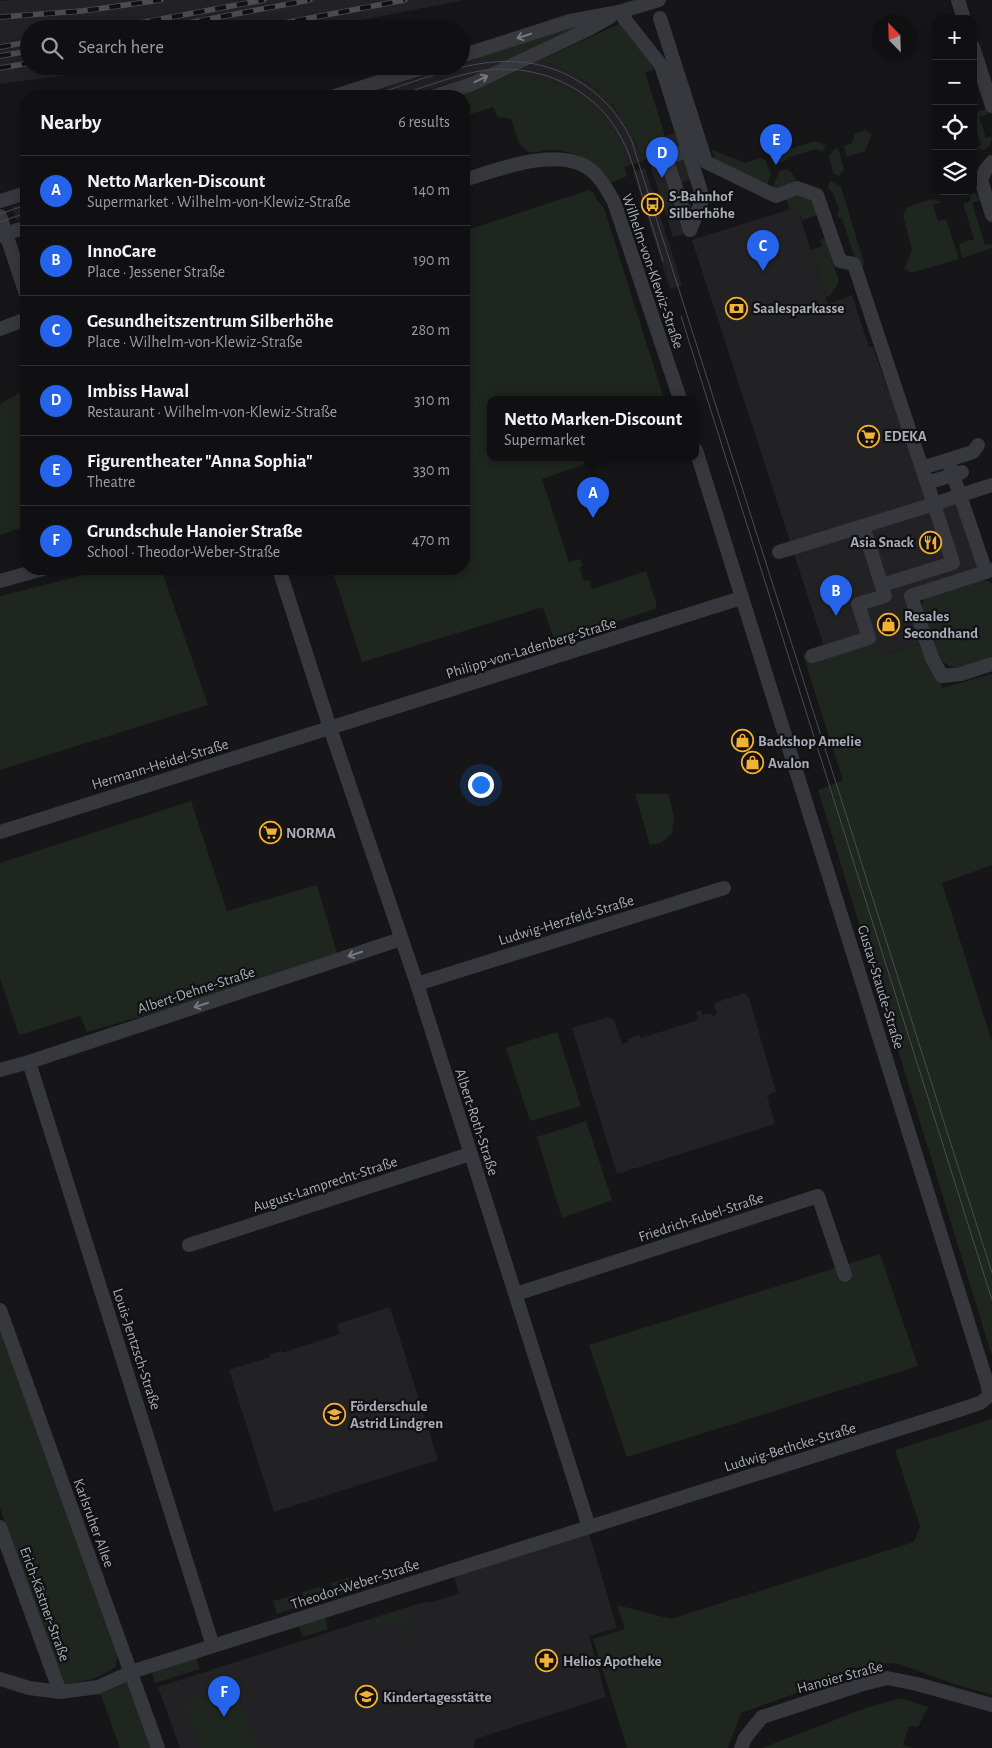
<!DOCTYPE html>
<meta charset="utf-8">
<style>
:root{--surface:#101012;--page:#19191b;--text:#f1f3f6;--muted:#9c9d9f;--line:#303032;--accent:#2563eb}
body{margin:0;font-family:"Alegreya Sans",sans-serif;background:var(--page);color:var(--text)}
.controls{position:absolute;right:15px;top:15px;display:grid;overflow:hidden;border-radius:10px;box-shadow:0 2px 12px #0003}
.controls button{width:45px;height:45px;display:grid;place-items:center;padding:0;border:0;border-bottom:1px solid var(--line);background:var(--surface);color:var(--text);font:25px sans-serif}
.compass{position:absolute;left:872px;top:15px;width:45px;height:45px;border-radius:50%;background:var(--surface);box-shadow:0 2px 12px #0003;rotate:337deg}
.you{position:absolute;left:480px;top:784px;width:18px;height:18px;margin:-12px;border:4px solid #fff;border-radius:50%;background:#1a73e8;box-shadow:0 0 0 8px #1a73e833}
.badge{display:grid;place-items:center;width:32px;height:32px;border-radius:50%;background:var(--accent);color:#fff;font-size:16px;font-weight:700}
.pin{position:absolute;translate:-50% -41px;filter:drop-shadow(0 1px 2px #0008)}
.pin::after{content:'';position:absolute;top:26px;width:18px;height:15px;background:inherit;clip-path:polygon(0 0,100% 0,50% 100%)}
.popup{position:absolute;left:487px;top:396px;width:212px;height:65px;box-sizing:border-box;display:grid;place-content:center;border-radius:10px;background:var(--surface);filter:drop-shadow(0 1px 4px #0005);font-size:16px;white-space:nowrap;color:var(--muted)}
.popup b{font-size:19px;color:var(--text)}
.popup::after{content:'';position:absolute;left:50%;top:100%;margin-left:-10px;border:10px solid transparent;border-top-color:var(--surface)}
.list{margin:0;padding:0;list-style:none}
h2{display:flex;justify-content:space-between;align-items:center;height:65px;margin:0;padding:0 20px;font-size:21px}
h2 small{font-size:16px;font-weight:400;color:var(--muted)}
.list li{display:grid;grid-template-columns:32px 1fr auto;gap:15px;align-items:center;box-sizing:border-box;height:70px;padding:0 20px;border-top:1px solid var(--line)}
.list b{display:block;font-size:19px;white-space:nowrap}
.list p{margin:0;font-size:16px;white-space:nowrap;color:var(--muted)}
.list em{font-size:16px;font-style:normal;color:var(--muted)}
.icon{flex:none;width:28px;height:28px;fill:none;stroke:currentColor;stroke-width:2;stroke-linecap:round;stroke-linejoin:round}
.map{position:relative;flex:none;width:992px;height:1748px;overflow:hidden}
.search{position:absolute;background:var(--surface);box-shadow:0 2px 12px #0003;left:20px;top:20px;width:450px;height:55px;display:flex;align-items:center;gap:12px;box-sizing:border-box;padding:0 18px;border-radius:28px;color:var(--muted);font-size:19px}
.panel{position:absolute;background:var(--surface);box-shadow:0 2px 12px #0003;left:20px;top:90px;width:450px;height:485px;border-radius:20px}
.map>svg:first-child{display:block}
.built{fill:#222225}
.green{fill:#1e261f}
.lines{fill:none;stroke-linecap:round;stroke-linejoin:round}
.minor{stroke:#37383d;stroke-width:14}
.tram{stroke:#4a4c52;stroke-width:1}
.rail-casing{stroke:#4a4c52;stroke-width:5.5}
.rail{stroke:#111113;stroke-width:4;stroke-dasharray:11;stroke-linecap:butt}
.oneway{stroke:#757881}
.labels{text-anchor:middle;stroke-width:4.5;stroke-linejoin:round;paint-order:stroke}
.poi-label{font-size:15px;font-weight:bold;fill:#a8adb8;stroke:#111113;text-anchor:start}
.street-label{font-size:15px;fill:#a8adb8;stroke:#111113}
</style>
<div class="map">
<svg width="992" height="1748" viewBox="0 0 992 1748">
<rect width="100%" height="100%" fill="#161618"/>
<g class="built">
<polygon points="15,0 464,0 316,29 29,29 29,66 122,66 90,72 0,84 0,1"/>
<polygon points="506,56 521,57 482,74 407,96 359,96 453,66 461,66 461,64 477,59"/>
<polygon points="540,60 572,73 597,90 607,99 627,123 643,161 629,165 617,136 606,121 584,99 554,82 515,72"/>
<polygon points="676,132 692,179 669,187 684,234 673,237 645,148 659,143 665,136"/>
<polygon points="645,168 682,285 670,289 633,172"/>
<polygon points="26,202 26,217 16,220 12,207"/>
<polygon points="797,207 828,304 852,295 869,347 873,347 887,388 895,386 934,504 961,495 986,572 911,596 926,642 878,657 869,631 824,646 692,240"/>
<polygon points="745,993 749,998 776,1092 767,1096 775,1124 617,1174 572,1028 609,1017 614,1020 622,1044 628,1042 627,1039 639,1035 641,1038 698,1020 696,1012 701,1010 703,1015 711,1013 712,1016 717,1014 714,1003"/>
<polygon points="390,1307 438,1460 274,1512 229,1370 270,1357 270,1354 281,1351 282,1353 340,1334 337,1324"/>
<polygon points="589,1533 617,1628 589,1636 606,1697 475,1739 474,1748 180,1748 158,1687 420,1603 436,1601 459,1593 454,1577"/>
</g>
<g class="green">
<polygon points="604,16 521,57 477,59 475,57"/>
<path d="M621,23L657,68L645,72L665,136L659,143L645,148L648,158L643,161C624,105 595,80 540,60Z"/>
<path d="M515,72C556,78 596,98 617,136C622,145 625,156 629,165L624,167L627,176L611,183C599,164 571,148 548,150C541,151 532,155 526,150C517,145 515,128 511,119L498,117L493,107L464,116V96H459Z"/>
<polygon points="987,109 988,114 979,117 986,138 992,137 990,145 984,150 979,149 977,147 981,145 973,118 973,113"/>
<polygon points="865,130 872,134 865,151 847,157 844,146 852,143 855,134"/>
<path d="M816,141L826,146L822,152L816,149L790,157C787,161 778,164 773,163L771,158L773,154Z"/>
<polygon points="838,148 844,170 839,176 834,174 829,157 833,150"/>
<polygon points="713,150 745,163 761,158 765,160 771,175 767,185 716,161 712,152"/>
<polygon points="787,169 792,173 796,181 793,186 777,191 772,187 780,171"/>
<polygon points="831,180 841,187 865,266 856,262 842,219 837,216 839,210 833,193 827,187"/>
<polygon points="589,190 594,193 597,200 604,208 664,399 490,399 490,457 606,457 542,479 569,562 580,559 583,566 579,568 584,581 589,580 592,589 646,571 657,605 655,609 555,642 543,607 362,662 332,569 464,569 464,454 468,452 464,443 464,231"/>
<polygon points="968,191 974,192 980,200 972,203 985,245 992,244 992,248 962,258 959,244 974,239 963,203 971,201"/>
<polygon points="795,192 813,201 818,215 802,220 797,207 790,209 786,199"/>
<polygon points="931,199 942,202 933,205 938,221 946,219 959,259 911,273 904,269 912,250 903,215 908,207"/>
<polygon points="825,238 839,282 830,296 826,297 811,250 822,246 820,240"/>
<polygon points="26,389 26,526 0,535 0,404"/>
<polygon points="108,569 161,569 208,705 0,770 0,596"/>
<polygon points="979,579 989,581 992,584 992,659 961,668 949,666 937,657 921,607 924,599"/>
<polygon points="869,630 879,657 926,642 942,688 992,674 992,865 942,883 992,1042 992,1356 818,790 843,780 803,655"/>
<polygon points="635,794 668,794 674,816 672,833 661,843 650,845"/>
<polygon points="191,801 227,911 317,885 339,960 87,1032 80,1016 19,1035 0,978 0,863"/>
<polygon points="557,1032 581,1106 530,1121 506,1048"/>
<polygon points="586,1121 612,1200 562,1218 537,1137"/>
<polygon points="880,1254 918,1366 627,1457 589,1345"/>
<polygon points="0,1330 117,1655 116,1667 96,1678 64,1685 0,1508"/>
<polygon points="992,1419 992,1695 957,1685 899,1664 888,1663 876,1665 741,1713 728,1748 627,1748 593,1639 625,1629 617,1605 671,1619 914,1542 920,1526 895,1450"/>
<polygon points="352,1577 356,1589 335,1596 331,1583"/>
<polygon points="323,1586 327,1598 306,1605 302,1592"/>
<polygon points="294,1595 298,1607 277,1614 273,1601"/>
<polygon points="407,1608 414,1631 406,1634 402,1621 372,1630 369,1620"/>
<polygon points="325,1618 328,1629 303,1637 299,1626"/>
<polygon points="196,1658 200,1669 155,1683 152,1673"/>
<polygon points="133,1680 158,1748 120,1748 98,1687"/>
<polygon points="234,1685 257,1748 201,1748 185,1703"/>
<polygon points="901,1698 928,1707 918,1727 909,1726 903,1745 913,1748 762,1748 866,1708"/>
</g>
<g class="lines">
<g class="minor">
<polyline points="958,0 964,19"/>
<polyline points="619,12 661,65 703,198 690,230"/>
<polyline points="660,18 706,162 776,196 797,188 817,195 840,261 854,264 934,504 779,552"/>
<polyline points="973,47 992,106"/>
<polyline points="461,56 570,21 619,12 659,0"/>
<polyline points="335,96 428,66"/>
<polyline points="435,96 472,84 589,29 610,17"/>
<polyline points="992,162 986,169 981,180 992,215"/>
<path d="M464,180C497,170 552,148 585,166C599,174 606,188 614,202L680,399"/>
<polyline points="0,201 26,193"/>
<polyline points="0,216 26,294"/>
<polyline points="690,230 666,158 696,148"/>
<polyline points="0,236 26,227"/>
<polyline points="0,329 26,319"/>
<polyline points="948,460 986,572"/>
<polyline points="922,468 973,452 978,445"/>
<polyline points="927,483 962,472"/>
<polyline points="279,569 330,728 417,984 589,1527"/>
<polyline points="992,570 911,596 932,658 942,676 961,674 992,664"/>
<polyline points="0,581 43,569"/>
<polyline points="882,585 953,563 934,504 992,485"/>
<polyline points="812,656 869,638 858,604 885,596 863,526"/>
<polyline points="0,832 741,598"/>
<polyline points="417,984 724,888"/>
<polyline points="29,1062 213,1646"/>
<polyline points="0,1070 29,1062 401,939"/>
<polyline points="189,1245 470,1154"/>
<polyline points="516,1294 818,1196 845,1275"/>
<polyline points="0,1310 158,1748"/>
<polyline points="0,1527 60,1692"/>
<polyline points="0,1679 29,1688 60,1692 98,1687 131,1672 959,1410 980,1403 989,1396 988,1386 696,450"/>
<polyline points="741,1748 745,1738 762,1717 860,1685 887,1678 917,1684 992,1705"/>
</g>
<g class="tram">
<path d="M370,96C438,75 506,40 575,79C600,93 618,113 631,139L992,1273"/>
<path d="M396,96C426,87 456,74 487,70C538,64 592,87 618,132C629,150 635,171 641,192C649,215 656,238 663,261"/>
<polyline points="0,214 26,205"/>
<polyline points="0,222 26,213"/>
<polyline points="681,316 992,1300"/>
</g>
<defs>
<g id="rail">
<polyline points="0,17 82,11 161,0"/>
<polyline points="107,29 264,0"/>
<polyline points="156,29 310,0"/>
<polyline points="252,29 405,0"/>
<polyline points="0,47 29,42"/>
<polyline points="0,56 29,51"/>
<polyline points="0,68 29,63"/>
</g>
</defs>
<use href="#rail" class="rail-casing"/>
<use href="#rail" class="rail"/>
</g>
<defs><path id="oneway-shaft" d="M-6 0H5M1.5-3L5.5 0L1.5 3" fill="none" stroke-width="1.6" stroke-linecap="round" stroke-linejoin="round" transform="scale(1.25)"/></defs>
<g class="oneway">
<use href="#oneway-shaft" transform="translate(524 36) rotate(162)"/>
<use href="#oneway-shaft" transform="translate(481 79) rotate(-26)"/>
<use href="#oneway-shaft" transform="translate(355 954) rotate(162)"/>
<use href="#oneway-shaft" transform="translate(201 1005) rotate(162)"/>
</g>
<defs>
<symbol id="bus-ring" viewBox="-11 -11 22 22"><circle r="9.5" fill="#111113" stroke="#f2b134" stroke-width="1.5"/><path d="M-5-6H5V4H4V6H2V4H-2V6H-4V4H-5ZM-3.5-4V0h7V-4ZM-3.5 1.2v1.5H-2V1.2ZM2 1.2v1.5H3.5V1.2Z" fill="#f2b134"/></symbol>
<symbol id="bank-ring" viewBox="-11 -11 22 22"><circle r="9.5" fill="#111113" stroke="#f2b134" stroke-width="1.5"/><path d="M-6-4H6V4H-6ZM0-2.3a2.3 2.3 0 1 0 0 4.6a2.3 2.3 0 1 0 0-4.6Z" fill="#f2b134"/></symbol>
<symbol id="supermarket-ring" viewBox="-11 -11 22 22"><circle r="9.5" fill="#111113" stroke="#f2b134" stroke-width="1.5"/><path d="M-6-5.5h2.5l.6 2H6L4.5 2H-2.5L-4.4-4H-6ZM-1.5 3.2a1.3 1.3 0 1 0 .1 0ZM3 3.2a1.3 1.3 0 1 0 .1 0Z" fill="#f2b134"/></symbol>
<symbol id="restaurant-ring" viewBox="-11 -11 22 22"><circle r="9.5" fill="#111113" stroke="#f2b134" stroke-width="1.5"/><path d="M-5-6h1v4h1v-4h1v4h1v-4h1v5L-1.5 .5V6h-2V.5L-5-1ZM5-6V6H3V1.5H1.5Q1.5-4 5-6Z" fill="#f2b134"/></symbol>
<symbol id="shop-ring" viewBox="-11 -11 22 22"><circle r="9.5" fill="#111113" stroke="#f2b134" stroke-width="1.5"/><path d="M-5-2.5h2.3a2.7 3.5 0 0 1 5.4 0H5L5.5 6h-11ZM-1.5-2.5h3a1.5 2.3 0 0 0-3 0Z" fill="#f2b134"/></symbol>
<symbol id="school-ring" viewBox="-11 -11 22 22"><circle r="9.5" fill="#111113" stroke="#f2b134" stroke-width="1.5"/><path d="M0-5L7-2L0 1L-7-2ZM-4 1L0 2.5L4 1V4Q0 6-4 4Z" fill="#f2b134"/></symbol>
<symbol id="pharmacy-ring" viewBox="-11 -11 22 22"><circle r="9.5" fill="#111113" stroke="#f2b134" stroke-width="1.5"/><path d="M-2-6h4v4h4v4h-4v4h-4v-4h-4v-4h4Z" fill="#f2b134"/></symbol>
</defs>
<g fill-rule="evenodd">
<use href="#bus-ring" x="640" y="192" width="25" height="25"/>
<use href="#bank-ring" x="724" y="296" width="25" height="25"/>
<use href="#supermarket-ring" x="856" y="424" width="25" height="25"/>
<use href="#restaurant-ring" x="918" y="530" width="25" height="25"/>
<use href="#shop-ring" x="876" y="612" width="25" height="25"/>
<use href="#shop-ring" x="730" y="728" width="25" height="25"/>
<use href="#shop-ring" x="740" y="750" width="25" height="25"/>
<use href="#supermarket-ring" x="258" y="820" width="25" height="25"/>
<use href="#school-ring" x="322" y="1402" width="25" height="25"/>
<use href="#pharmacy-ring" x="534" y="1648" width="25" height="25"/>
<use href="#school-ring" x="354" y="1684" width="25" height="25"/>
</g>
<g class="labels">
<g class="poi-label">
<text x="669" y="201">S-Bahnhof<tspan x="669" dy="17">Silberhöhe</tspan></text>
<text x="753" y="313">Saalesparkasse</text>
<text x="884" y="441">EDEKA</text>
<text x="914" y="547" text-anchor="end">Asia Snack</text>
<text x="904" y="621">Resales<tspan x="904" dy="17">Secondhand</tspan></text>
<text x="758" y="746">Backshop Amelie</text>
<text x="768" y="768">Avalon</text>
<text x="286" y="838">NORMA</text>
<text x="350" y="1411">Förderschule<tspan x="350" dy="17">Astrid Lindgren</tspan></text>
<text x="563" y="1666">Helios Apotheke</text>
<text x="383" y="1702">Kindertagesstätte</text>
</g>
<g class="street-label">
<text transform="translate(653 271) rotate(71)" y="5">Wilhelm-von-Klewiz-Straße</text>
<text transform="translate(531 648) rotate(-17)" y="5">Philipp-von-Ladenberg-Straße</text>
<text transform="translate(160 764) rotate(-17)" y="5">Hermann-Heidel-Straße</text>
<text transform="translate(566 920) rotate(-17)" y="5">Ludwig-Herzfeld-Straße</text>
<text transform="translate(881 987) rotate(73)" y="5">Gustav-Staude-Straße</text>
<text transform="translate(196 990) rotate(-18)" y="5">Albert-Dehne-Straße</text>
<text transform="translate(477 1122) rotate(72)" y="5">Albert-Roth-Straße</text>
<text transform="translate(325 1184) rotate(-18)" y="5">August-Lamprecht-Straße</text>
<text transform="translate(701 1217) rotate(-18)" y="5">Friedrich-Fubel-Straße</text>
<text transform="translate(137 1349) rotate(72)" y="5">Louis-Jentzsch-Straße</text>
<text transform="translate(790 1447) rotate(-17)" y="5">Ludwig-Bethcke-Straße</text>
<text transform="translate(94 1523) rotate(70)" y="5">Karlsruher Allee</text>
<text transform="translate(355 1584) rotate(-18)" y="5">Theodor-Weber-Straße</text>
<text transform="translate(45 1604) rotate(70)" y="5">Erich-Kästner-Straße</text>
<text transform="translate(840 1677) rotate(-15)" y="5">Hanoier Straße</text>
</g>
</g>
</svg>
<div class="controls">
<button>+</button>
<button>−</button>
<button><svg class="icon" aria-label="locate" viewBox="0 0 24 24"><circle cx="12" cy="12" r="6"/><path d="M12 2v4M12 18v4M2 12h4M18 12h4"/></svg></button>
<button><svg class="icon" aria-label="layers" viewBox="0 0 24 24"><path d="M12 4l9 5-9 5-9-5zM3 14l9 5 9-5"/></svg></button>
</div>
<svg class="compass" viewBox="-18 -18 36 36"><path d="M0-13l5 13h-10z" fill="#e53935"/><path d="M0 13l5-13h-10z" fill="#9c9d9f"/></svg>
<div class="you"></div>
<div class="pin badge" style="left:593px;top:518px">A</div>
<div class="popup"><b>Netto Marken-Discount</b>Supermarket</div>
<div class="pin badge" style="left:836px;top:616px">B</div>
<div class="pin badge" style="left:763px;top:271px">C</div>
<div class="pin badge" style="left:662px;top:178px">D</div>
<div class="pin badge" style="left:776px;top:165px">E</div>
<div class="pin badge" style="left:224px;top:1717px">F</div>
<div class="search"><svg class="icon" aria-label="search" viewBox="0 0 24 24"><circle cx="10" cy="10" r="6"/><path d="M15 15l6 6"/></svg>Search here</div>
<section class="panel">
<h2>Nearby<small>6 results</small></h2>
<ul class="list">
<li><span class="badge">A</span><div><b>Netto Marken-Discount</b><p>Supermarket · Wilhelm-von-Klewiz-Straße</p></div><em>140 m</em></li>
<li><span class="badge">B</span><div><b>InnoCare</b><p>Place · Jessener Straße</p></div><em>190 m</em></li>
<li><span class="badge">C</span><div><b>Gesundheitszentrum Silberhöhe</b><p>Place · Wilhelm-von-Klewiz-Straße</p></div><em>280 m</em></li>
<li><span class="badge">D</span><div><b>Imbiss Hawal</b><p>Restaurant · Wilhelm-von-Klewiz-Straße</p></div><em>310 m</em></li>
<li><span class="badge">E</span><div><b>Figurentheater &quot;Anna Sophia&quot;</b><p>Theatre</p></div><em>330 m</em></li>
<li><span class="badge">F</span><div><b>Grundschule Hanoier Straße</b><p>School · Theodor-Weber-Straße</p></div><em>470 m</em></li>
</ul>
</section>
</div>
